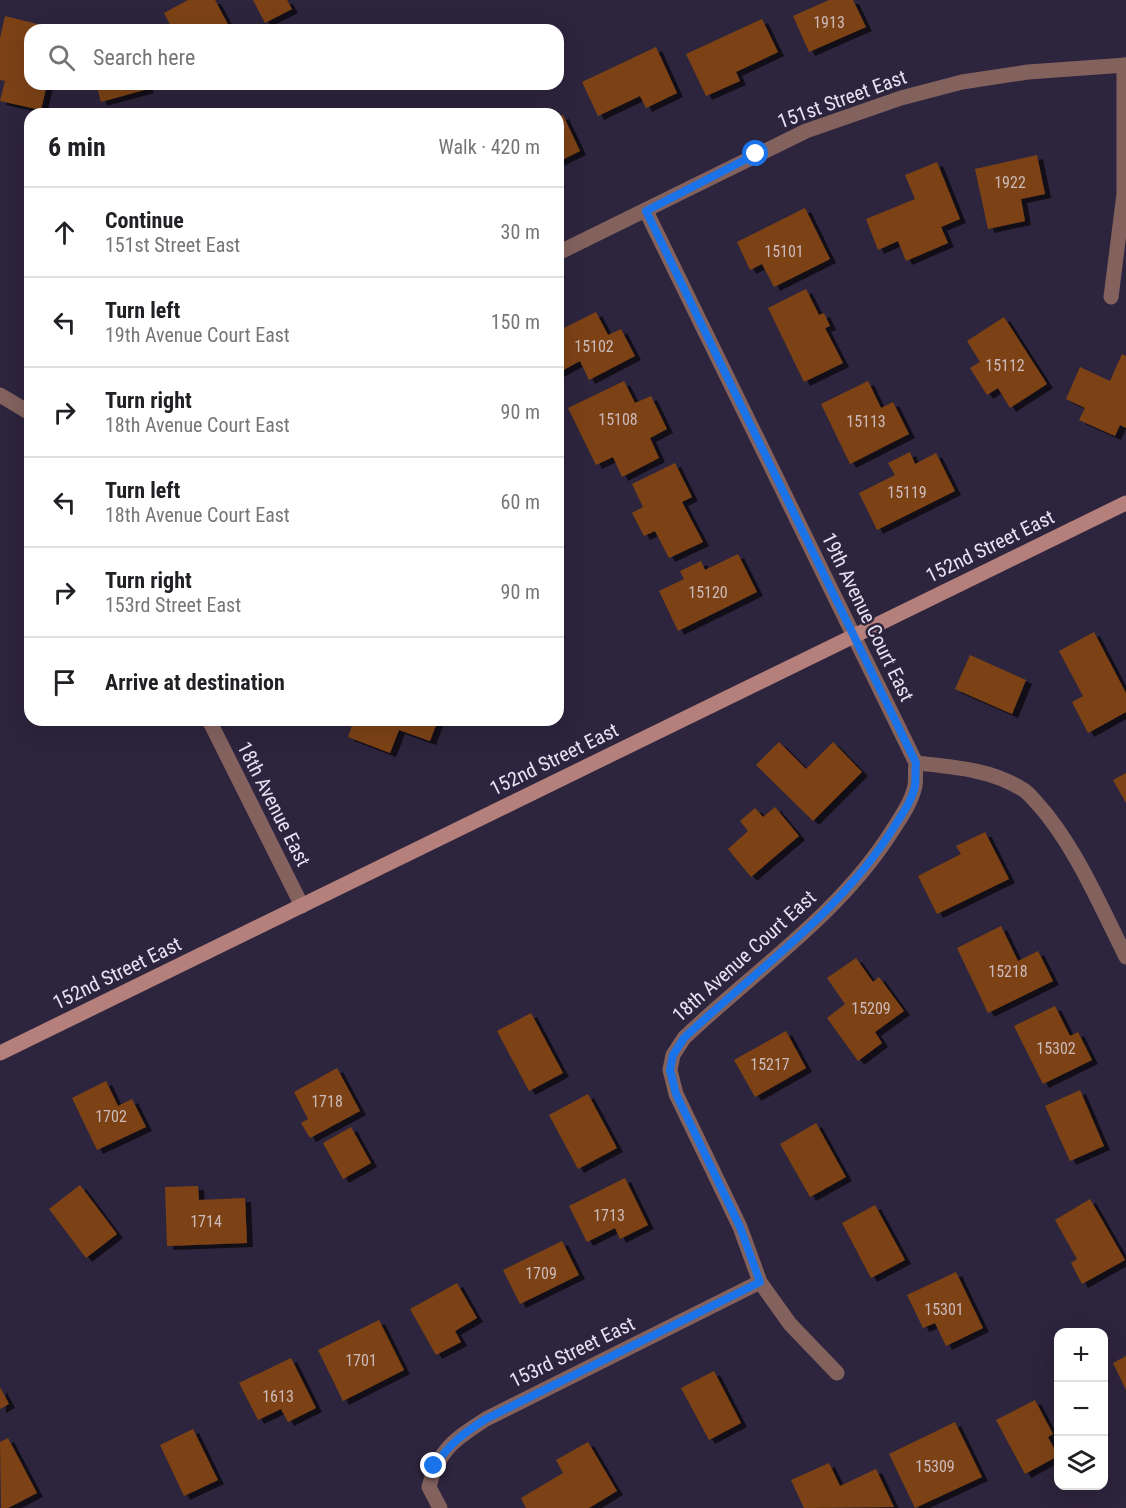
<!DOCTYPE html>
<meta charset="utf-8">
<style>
:root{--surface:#fff;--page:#f6f6f6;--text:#202124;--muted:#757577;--line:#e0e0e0}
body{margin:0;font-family:"Roboto Condensed",sans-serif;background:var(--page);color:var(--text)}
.controls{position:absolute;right:18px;bottom:18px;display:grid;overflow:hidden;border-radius:12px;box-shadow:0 6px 24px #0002}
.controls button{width:54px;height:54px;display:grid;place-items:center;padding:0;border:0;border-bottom:2px solid var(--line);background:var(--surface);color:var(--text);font:30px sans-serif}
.stop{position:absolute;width:18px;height:18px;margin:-14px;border:4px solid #1a73e8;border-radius:50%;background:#fff}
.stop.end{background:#1a73e8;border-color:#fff;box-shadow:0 2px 6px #0008}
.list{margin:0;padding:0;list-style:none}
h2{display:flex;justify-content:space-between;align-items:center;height:78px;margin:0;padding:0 24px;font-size:26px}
h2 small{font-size:20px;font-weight:400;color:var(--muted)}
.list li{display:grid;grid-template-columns:39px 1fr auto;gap:18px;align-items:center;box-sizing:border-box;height:90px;padding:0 24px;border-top:2px solid var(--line)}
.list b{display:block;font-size:22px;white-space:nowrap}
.list p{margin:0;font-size:20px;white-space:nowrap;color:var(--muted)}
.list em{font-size:20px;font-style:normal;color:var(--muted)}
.icon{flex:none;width:33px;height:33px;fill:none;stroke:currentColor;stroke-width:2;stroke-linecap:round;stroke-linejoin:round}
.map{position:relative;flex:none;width:1126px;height:1508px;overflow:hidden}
.search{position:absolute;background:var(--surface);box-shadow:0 6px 24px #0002;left:24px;top:24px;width:540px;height:66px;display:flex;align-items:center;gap:15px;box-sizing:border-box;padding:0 21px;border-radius:18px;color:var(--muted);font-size:22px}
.panel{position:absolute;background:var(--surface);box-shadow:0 6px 24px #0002;left:24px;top:108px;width:540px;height:618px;border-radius:18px}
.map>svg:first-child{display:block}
.building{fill:#7c4313;filter:url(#shadow)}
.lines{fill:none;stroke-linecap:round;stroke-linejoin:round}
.minor{stroke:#83625e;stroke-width:15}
.secondary{stroke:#b5807b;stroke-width:15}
.route{stroke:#1a73e8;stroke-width:8}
.labels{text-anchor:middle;stroke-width:5;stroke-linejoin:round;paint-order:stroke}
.number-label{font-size:16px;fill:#ccbaba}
.street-label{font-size:20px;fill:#e7e2f2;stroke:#2d243d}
</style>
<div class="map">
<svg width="1126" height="1508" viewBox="0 0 1126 1508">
<defs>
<filter id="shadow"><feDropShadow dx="6" dy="4" stdDeviation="0" flood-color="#0009"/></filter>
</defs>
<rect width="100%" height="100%" fill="#2d243d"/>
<g class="building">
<polygon points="188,0 215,0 231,30 173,30 164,13"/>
<polygon points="253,0 287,0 292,9 265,23"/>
<polygon points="829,0 853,0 866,27 809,52 793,16"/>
<polygon points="5,16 41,25 40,30 30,30 30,84 47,84 41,110 0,101 5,81 0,80 0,38"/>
<polygon points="762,19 778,52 736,72 740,81 706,96 686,54"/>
<polygon points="656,47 677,93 646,108 640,96 598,116 582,82"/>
<polygon points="96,84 146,84 148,89 101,102"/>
<polygon points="563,115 580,151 558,162 558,117"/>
<polygon points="1037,155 1045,194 1021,199 1025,221 988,229 975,169"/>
<polygon points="937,162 960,219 941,227 948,243 906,261 898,241 878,250 866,219 915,199 905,175"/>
<polygon points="805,208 830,259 774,287 762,264 750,270 737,242"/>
<polygon points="806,289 819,315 824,313 830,326 825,328 843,363 804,382 768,308"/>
<polygon points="596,312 608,335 621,329 635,356 589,380 580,361 558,373 558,331"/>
<polygon points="1004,317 1047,384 1010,408 998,388 987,395 970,368 980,362 967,341"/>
<polygon points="1122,354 1126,356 1126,428 1120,425 1115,436 1079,420 1085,408 1066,399 1080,367 1110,381"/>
<polygon points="624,381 635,403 651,396 667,429 650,438 659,458 622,477 613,457 596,465 568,408"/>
<polygon points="868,381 881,408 893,402 909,434 850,464 821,404"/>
<polygon points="910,452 915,464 936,453 955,491 877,530 859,493 895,475 888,463"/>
<polygon points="675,463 692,497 682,502 703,542 669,558 655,531 644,536 632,513 643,507 632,484"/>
<polygon points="738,554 757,592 678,631 659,591 684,579 680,571 701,561 705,570"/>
<polygon points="1094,632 1126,693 1126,712 1088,733 1072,702 1083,696 1059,651"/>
<polygon points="970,655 1026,680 1012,714 955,689"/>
<polygon points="354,720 438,720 430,741 399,730 390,753 348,737"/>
<polygon points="779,742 806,769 833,742 862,772 813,821 756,765"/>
<polygon points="1126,773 1126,803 1113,780"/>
<polygon points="775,807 799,836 751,877 728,849 748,831 740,821 755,808 763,817"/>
<polygon points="985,832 1009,879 937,914 918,876 961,854 956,846"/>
<polygon points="1001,926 1018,961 1038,951 1053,981 988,1013 957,948"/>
<polygon points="856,958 873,982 879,977 904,1011 875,1032 882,1043 858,1061 827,1018 845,1004 827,978"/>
<polygon points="1055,1006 1070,1036 1078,1032 1092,1060 1043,1084 1014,1026"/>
<polygon points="531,1013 563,1073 529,1091 497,1031"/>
<polygon points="786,1031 806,1068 755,1097 734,1060"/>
<polygon points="337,1068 360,1111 310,1138 301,1123 308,1119 294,1092"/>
<polygon points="106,1081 118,1106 132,1099 146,1127 97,1150 72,1098"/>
<polygon points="1080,1090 1104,1146 1070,1161 1045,1106"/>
<polygon points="588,1094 617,1148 578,1169 549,1115"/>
<polygon points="816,1123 846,1177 810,1197 780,1144"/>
<polygon points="351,1127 371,1163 343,1179 323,1143"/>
<polygon points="625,1178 648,1225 620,1239 615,1228 587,1242 569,1206"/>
<polygon points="80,1185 117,1234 86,1258 49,1209"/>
<polygon points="198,1186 199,1200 245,1198 247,1243 167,1246 165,1187"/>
<polygon points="1090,1199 1125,1260 1082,1284 1071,1263 1077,1259 1055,1220"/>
<polygon points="875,1205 905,1260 871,1278 842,1223"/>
<polygon points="562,1241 579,1275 520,1304 503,1270"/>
<polygon points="956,1272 983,1328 946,1346 935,1323 923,1328 907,1295"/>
<polygon points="457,1283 477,1318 455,1331 461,1342 436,1355 410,1309"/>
<polygon points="379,1320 404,1370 343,1401 318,1350"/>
<polygon points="1126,1356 1126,1390 1113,1363"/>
<polygon points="291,1358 316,1408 288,1422 281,1409 258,1420 239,1383"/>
<polygon points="714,1371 741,1423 709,1440 681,1388"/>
<polygon points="0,1387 9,1404 0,1409"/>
<polygon points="1035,1400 1053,1434 1048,1437 1058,1456 1025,1474 996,1420"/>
<polygon points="955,1422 982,1477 915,1508 889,1454"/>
<polygon points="193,1429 218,1480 184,1496 160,1445"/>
<polygon points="8,1438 37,1493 8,1508 1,1508 0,1442"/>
<polygon points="588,1442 617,1491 589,1508 526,1508 521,1498 563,1473 556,1460"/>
<polygon points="829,1463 840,1486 876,1469 894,1507 804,1508 791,1480"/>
</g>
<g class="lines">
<g class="minor">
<path d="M646,211L916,763C915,770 916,779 915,786C911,803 901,817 892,831C839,915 754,971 684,1038L673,1055L670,1070L676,1094L740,1227L760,1282L790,1324L837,1373"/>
<polyline points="558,253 806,131 901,98 962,82 1028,72 1126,65"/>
<polyline points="1111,297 1124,194 1124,65"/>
<polyline points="0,395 30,413"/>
<polyline points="209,720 302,906"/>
<path d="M916,763C953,767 990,769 1022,789C1028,792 1032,798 1036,802C1074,843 1101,907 1126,957"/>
<path d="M440,1508L429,1487C438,1450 455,1439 486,1419L760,1282"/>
</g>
<polyline class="secondary" points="0,1053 1126,503"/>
</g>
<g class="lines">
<path class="route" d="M434,1466C451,1443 462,1434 486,1419L760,1282L740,1227L676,1094L670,1070L673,1055L684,1038C756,970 841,912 894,827C902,814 912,801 915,786C916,779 915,770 916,763L646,211L756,154"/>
</g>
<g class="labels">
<g class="number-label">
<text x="829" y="28">1913</text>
<text x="1010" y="188">1922</text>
<text x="784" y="257">15101</text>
<text x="594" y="352">15102</text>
<text x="1005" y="371">15112</text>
<text x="618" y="425">15108</text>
<text x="866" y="427">15113</text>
<text x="907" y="498">15119</text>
<text x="708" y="598">15120</text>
<text x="1008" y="977">15218</text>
<text x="871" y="1014">15209</text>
<text x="1056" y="1054">15302</text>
<text x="770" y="1070">15217</text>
<text x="327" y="1107">1718</text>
<text x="111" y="1122">1702</text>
<text x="609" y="1221">1713</text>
<text x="206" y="1227">1714</text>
<text x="541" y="1279">1709</text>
<text x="944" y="1315">15301</text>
<text x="361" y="1366">1701</text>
<text x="278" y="1402">1613</text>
<text x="935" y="1472">15309</text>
</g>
<g class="street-label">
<text transform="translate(842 99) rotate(-20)" y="7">151st Street East</text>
<text transform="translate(990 546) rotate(-26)" y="7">152nd Street East</text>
<text transform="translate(868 617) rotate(64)" y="7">19th Avenue Court East</text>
<text transform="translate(554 759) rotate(-26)" y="7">152nd Street East</text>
<text transform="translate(274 804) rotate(63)" y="7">18th Avenue East</text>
<text transform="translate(744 956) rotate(-42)" y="7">18th Avenue Court East</text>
<text transform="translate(117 973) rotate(-26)" y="7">152nd Street East</text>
<text transform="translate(572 1352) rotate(-26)" y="7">153rd Street East</text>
</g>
</g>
</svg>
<div class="controls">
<button>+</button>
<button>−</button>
<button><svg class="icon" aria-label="layers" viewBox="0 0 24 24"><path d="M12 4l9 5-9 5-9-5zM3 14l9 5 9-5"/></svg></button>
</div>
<div class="stop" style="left:756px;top:154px"></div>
<div class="stop end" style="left:434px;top:1466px"></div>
<div class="search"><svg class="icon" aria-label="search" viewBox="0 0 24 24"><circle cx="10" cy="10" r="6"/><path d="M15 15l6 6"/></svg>Search here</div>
<section class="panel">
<h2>6 min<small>Walk · 420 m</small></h2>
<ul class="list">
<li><svg class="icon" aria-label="ahead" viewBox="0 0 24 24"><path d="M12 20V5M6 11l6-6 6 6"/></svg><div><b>Continue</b><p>151st Street East</p></div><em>30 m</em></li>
<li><svg class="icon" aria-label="left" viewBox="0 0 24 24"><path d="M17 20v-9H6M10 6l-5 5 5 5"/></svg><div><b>Turn left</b><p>19th Avenue Court East</p></div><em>150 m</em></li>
<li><svg class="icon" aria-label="right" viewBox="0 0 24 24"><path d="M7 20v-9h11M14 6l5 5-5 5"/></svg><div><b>Turn right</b><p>18th Avenue Court East</p></div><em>90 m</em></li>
<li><svg class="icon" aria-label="left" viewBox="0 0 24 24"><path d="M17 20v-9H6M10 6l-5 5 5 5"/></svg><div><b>Turn left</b><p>18th Avenue Court East</p></div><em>60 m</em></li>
<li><svg class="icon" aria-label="right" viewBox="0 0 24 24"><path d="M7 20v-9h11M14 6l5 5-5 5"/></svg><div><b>Turn right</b><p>153rd Street East</p></div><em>90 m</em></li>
<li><svg class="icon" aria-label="arrive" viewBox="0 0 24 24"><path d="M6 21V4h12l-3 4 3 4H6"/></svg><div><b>Arrive at destination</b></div></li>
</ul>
</section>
</div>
